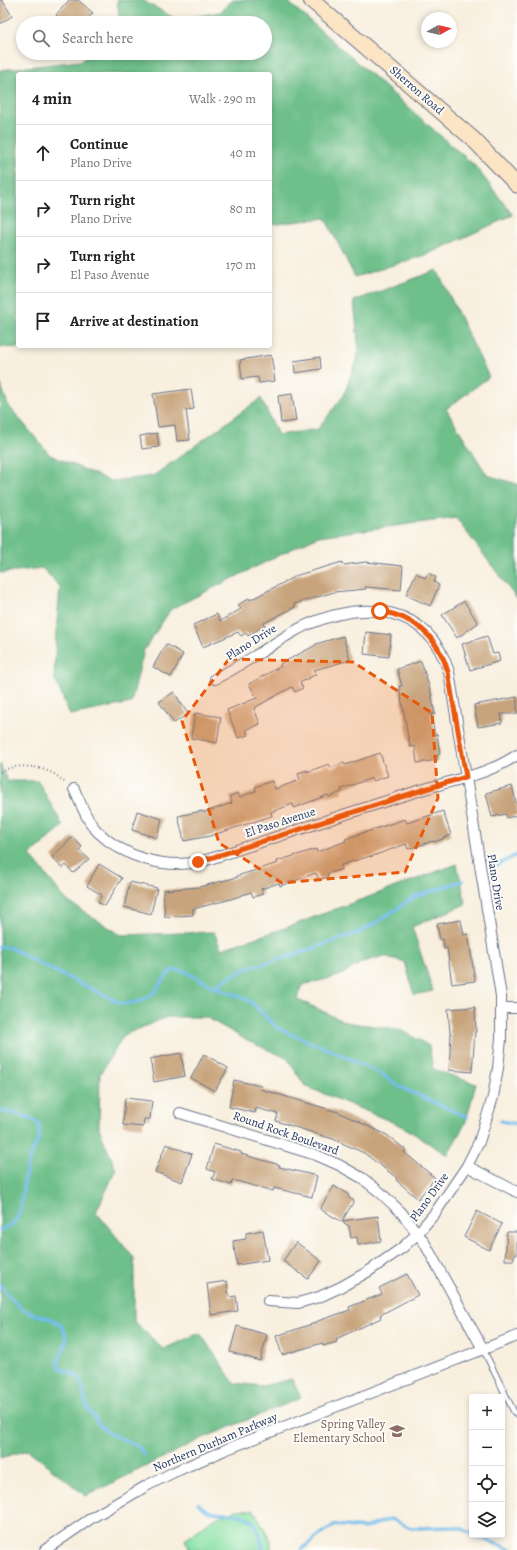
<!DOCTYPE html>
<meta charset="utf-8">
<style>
:root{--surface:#fff;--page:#f2f2f2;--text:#222;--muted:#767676;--line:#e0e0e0}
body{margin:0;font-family:Alegreya,serif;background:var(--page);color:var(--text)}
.controls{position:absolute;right:12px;bottom:12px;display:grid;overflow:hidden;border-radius:4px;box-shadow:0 2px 6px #0003}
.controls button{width:36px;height:36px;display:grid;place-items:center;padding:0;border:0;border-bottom:1px solid var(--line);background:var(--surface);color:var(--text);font:20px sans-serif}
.compass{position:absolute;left:421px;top:12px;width:36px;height:36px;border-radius:50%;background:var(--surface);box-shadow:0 2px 6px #0003;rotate:82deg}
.stop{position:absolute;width:12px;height:12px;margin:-9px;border:3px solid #ea580c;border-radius:50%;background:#fff}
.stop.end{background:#ea580c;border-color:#fff;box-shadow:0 1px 4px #0008}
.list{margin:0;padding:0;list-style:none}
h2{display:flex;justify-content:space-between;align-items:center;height:52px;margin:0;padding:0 16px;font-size:17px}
h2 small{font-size:13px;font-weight:400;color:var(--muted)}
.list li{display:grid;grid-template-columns:26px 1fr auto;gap:12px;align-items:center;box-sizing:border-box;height:56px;padding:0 16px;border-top:1px solid var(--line)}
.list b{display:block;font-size:15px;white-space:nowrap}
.list p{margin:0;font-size:13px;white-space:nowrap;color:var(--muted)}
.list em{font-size:13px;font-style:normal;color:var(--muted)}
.icon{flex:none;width:22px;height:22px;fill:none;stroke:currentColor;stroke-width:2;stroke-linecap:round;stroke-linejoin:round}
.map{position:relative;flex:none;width:517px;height:1550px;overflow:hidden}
.search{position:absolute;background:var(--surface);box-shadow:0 2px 6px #0003;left:16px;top:16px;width:256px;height:44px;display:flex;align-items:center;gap:10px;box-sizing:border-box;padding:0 14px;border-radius:22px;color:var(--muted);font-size:15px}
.panel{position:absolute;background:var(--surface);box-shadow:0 2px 6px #0003;left:16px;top:72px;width:256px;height:276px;border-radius:4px}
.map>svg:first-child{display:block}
.green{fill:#89e1a5;stroke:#528882}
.forest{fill:#6ebf8a;stroke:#447774}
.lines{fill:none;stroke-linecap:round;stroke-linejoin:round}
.stream{stroke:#70bcea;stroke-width:3.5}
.building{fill:#c8a47d}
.lane-casing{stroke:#68728b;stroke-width:7}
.street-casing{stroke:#68728b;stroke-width:12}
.secondary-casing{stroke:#68728b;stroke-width:17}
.path{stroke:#68728b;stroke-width:2;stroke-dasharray:1 3;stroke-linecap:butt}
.lane{stroke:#fff;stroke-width:5}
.street{stroke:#fff;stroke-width:10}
.secondary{stroke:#fce5c4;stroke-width:15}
.route{stroke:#ea580c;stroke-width:5}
.marked{fill:#e8590c;fill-opacity:0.2;stroke:#e8590c;stroke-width:3;stroke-dasharray:8 5;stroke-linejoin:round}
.labels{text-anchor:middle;stroke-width:4;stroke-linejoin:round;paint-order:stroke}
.street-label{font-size:12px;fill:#1b2f5e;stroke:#fdfcf7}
.education-label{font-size:12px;fill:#785e54;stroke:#fdfcf7;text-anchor:end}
</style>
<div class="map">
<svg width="517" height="1550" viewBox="0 0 517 1550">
<rect width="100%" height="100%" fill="#fdfcf7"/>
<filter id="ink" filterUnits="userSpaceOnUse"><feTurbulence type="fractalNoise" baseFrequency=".025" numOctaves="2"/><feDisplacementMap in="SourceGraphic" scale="8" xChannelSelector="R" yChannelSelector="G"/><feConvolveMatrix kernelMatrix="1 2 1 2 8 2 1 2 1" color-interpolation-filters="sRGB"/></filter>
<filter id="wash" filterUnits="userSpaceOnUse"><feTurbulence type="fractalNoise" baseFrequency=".012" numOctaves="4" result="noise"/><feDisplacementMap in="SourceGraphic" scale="16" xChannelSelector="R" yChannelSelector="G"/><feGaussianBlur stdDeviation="0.9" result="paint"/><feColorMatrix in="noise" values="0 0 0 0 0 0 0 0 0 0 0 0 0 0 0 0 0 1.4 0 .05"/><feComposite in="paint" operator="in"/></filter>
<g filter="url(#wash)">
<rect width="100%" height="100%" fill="#f8efde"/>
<polygon class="green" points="236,1510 254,1510 271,1541 271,1550 190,1550 185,1540 211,1520"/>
<g class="forest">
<polygon points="117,0 142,0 178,20 220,12 233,0 286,0 475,166 513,215 428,254 355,277 325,218 270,225 270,74 18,74 18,346 58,346 43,349 0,347 0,70 80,61 95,53 265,53 265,23 120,23"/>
<polygon points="437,270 489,377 446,409 487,475 517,484 517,599 456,518 318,536 171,609 144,650 131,703 70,715 54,677 56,634 60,587 42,568 0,573 0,382 8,405 50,455 111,481 153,476 261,398 278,435 318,429 344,395 359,352 354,301"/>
<polygon points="0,764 7,781 38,781 63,826 30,855 67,901 121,935 214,932 221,949 285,928 457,864 466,904 412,927 433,991 414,995 405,962 384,956 363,962 339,976 302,985 297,999 345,1022 402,1030 429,1046 433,1069 476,1084 465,1124 447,1155 402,1126 305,1086 287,1058 250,1042 206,1017 167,1017 124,1035 100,1074 99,1128 116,1170 96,1212 134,1258 134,1321 163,1349 200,1333 234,1383 262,1386 292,1379 301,1398 203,1438 86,1496 28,1450 0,1458"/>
</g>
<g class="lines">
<g class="stream">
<polyline points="497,865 517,855"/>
<polyline points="0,947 11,948 52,970 123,1004 141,1001 154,993 162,981 171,971 175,970 184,971 214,987 244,998 251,1002 274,1025 279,1029 335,1052 381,1074 400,1087 467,1117"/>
<polyline points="214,987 228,978 248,968 294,955 360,932 379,921 414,897 462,881"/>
<path d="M0,1111C15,1114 27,1114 39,1124V1138L29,1160L25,1176L21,1203L17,1219L10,1226L0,1230"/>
<polyline points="501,1121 517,1124"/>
<path d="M0,1285C5,1292 19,1308 27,1311C35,1315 43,1316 51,1319C72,1328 67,1345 58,1361L60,1368L74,1374L80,1379L87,1407L101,1427L113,1435L138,1446L144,1455"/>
<path d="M198,1503C211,1521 243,1505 256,1526C260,1533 261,1543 263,1550"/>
<polyline points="474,1535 512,1550"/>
<polyline points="301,1550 326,1530 336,1525 364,1528 391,1519 411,1528 456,1527 463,1529 472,1534"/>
</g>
</g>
<g id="blocks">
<g class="building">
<polygon points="0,0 2,0 12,16 0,24"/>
<polygon points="69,0 78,0 93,13 84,23 65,23 56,15"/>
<polygon points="271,355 275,381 259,383 258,377 242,379 240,360"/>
<polygon points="320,357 321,369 295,373 294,361"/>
<polygon points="191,389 194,409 186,410 190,440 177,441 175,425 158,427 153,394"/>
<polygon points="292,394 296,421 281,423 278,396"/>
<polygon points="157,433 159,447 142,449 140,436"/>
<polygon points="342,562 343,565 366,562 403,566 401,590 365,587 366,589 334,592 294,604 295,607 264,623 265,625 248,636 246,633 241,636 238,632 203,647 193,625 217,614 220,621 241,609 238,605 249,598 250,600 298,575"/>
<polygon points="416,573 425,578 428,573 436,577 434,582 439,585 430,606 406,595"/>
<polygon points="464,601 478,623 457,638 442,615"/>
<polygon points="366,632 391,635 389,657 364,654"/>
<polygon points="343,636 350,660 314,670 316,674 300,683 303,688 295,692 292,687 254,708 260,724 246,730 248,735 238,738 227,710 257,698 249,684 281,666 280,664 316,645 316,644"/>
<polygon points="487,636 493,654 498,653 500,661 470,670 462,644"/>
<polygon points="166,644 183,654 171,677 153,667"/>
<polygon points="421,661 431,693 435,714 431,714 435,735 437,734 440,754 437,755 438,760 417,763 415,746 410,747 399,686 402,686 397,669"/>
<polygon points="174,692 188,714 174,723 159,702"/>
<polygon points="517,697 517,714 501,714 502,723 478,727 474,705"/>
<polygon points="195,713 221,717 217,743 191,738"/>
<polygon points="380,753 388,776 373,781 372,778 341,789 342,792 329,797 328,795 294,808 293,804 271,812 272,816 259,820 210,836 184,841 178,816 202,811 202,812 205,812 232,803 230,796 238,793 240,797 256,791 255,787 272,781 275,789 300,780 298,773 307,770 307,772 329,764 331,768 344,763 345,765"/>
<polygon points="512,786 517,807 517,815 507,818 506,814 492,817 486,793"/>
<polygon points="137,811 162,819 157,838 132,830"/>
<polygon points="443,811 451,835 443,838 443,839 434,842 433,841 408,849 406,844 370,857 370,856 341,865 342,869 327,874 328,877 319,880 316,873 280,886 279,883 261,889 263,894 253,897 251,892 231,899 193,909 193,915 165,917 163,890 199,887 238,877 237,876 278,863 277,861 297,855 316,849 317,852 346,841 345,839 405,819 407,823"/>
<polygon points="73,837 82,847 79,850 89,859 73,873 66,865 62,868 52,857"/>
<polygon points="99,864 122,878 105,906 98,902 102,895 87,886"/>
<polygon points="130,882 157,888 151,914 124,907"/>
<polygon points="461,920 464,935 468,934 475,981 452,984 447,948 444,949 443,939 440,940 437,924"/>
<polygon points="475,1007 476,1032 475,1032 472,1072 449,1070 451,1033 450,1033 448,1009"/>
<polygon points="181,1053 185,1076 154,1082 150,1059"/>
<polygon points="204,1054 228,1068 215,1091 191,1078"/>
<polygon points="234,1080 261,1086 260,1089 338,1112 387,1135 406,1150 404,1152 435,1178 418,1199 396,1180 397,1178 364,1153 333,1139 276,1121 278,1114 256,1108 255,1113 229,1107"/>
<polygon points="125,1098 152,1101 150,1119 144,1119 143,1127 123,1125"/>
<polygon points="166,1144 192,1154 182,1182 155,1172"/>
<polygon points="214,1144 241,1152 241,1154 280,1165 279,1167 317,1176 312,1197 274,1188 273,1191 233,1180 231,1185 212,1179 215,1172 207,1169"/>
<polygon points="334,1186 349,1195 348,1197 354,1201 342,1221 378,1216 381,1241 358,1245 357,1237 351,1238 349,1226 320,1209"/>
<polygon points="477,1211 502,1224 489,1250 464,1237"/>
<polygon points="263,1230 268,1260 237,1265 233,1241 246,1239 246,1233"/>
<polygon points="507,1232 517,1232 517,1255 514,1255 514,1260 505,1260"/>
<polygon points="296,1242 321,1261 308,1279 283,1261"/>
<polygon points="407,1274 418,1295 380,1315 381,1318 336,1339 337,1342 323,1346 322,1343 282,1355 276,1336 315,1323 315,1322 350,1310 349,1307 382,1294 379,1288"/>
<polygon points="227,1281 229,1297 236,1296 238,1311 211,1315 207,1284"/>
<polygon points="237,1326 267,1335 260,1361 230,1352"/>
</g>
</g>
</g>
<g filter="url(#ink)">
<use href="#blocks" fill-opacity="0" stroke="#68728b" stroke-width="1"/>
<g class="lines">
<defs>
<polyline id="lane" points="483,1349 514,1412 517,1414"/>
<g id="street">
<path d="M215,679C228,672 242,664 255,656C273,645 290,632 309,624C367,600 428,605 449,672L501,996V1039L498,1068L493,1097L479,1142L467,1166L435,1213L418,1233L402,1248L369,1271L341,1287L319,1297L298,1303L268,1301"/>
<path d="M74,789C81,804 87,821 98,832C124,857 163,869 198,862C205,861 212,858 219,856C285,834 351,812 418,791C452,780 488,775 517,755"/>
<polyline points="501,1008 517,1008"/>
<polyline points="180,1113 316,1155 339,1165 362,1178 381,1193 401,1212 424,1242 483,1349"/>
<polyline points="467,1166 517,1192"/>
<polyline points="45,1550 93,1517 148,1485 174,1472 227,1449 517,1336"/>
</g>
<polyline id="secondary" points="311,0 473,139 517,185"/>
</defs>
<use href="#lane" class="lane-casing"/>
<use href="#street" class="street-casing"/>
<use href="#secondary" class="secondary-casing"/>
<path class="path" d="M0,772C13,764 35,765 50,772C55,774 61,779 65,783"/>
<use href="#lane" class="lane"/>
<use href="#street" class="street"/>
<use href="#secondary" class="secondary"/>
</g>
</g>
<g class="lines" filter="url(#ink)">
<path class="route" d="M198,862L432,787L466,777L448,672C438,637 416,617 380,611"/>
</g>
<path class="marked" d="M229,659L353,662L432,713L438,798L405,872L282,883L219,843L182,721Z"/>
<defs>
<symbol id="school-bare" viewBox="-9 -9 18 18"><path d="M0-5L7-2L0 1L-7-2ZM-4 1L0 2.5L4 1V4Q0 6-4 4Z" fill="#8d6e63" stroke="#fdfcf7" stroke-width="2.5" paint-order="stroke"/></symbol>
</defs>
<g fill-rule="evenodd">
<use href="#school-bare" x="386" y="1420" width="22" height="22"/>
</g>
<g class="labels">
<g class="street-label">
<text transform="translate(417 90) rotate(41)" y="4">Sherron Road</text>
<text transform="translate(251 642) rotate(-32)" y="4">Plano Drive</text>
<text transform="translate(280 822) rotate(-18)" y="4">El Paso Avenue</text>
<text transform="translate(496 882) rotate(81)" y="4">Plano Drive</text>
<text transform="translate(286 1133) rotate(19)" y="4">Round Rock Boulevard</text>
<text transform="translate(429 1197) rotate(-54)" y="4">Plano Drive</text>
<text transform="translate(215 1442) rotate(-23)" y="4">Northern Durham Parkway</text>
</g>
<g class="education-label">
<text x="385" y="1428">Spring Valley<tspan x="385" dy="14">Elementary School</tspan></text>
</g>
</g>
</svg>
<div class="controls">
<button>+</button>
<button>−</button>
<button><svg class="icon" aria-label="locate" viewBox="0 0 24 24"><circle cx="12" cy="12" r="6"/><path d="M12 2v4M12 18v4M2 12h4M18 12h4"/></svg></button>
<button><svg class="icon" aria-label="layers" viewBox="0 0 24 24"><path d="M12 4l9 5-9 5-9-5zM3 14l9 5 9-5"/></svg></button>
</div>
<svg class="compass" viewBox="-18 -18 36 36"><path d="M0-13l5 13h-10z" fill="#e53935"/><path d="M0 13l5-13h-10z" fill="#767676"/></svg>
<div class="stop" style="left:380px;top:611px"></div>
<div class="stop end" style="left:198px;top:862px"></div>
<div class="search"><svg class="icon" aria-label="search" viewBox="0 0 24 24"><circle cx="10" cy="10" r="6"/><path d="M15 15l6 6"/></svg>Search here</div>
<section class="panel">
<h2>4 min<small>Walk · 290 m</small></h2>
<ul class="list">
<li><svg class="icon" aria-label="ahead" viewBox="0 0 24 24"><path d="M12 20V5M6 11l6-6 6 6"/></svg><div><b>Continue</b><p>Plano Drive</p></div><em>40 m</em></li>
<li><svg class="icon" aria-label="right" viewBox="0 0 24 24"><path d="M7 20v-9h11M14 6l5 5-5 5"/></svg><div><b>Turn right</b><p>Plano Drive</p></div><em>80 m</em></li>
<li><svg class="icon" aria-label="right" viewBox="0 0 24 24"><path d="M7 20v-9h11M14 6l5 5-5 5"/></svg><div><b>Turn right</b><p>El Paso Avenue</p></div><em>170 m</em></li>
<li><svg class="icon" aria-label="arrive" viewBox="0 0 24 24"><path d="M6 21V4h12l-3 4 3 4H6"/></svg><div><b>Arrive at destination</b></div></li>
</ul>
</section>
</div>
